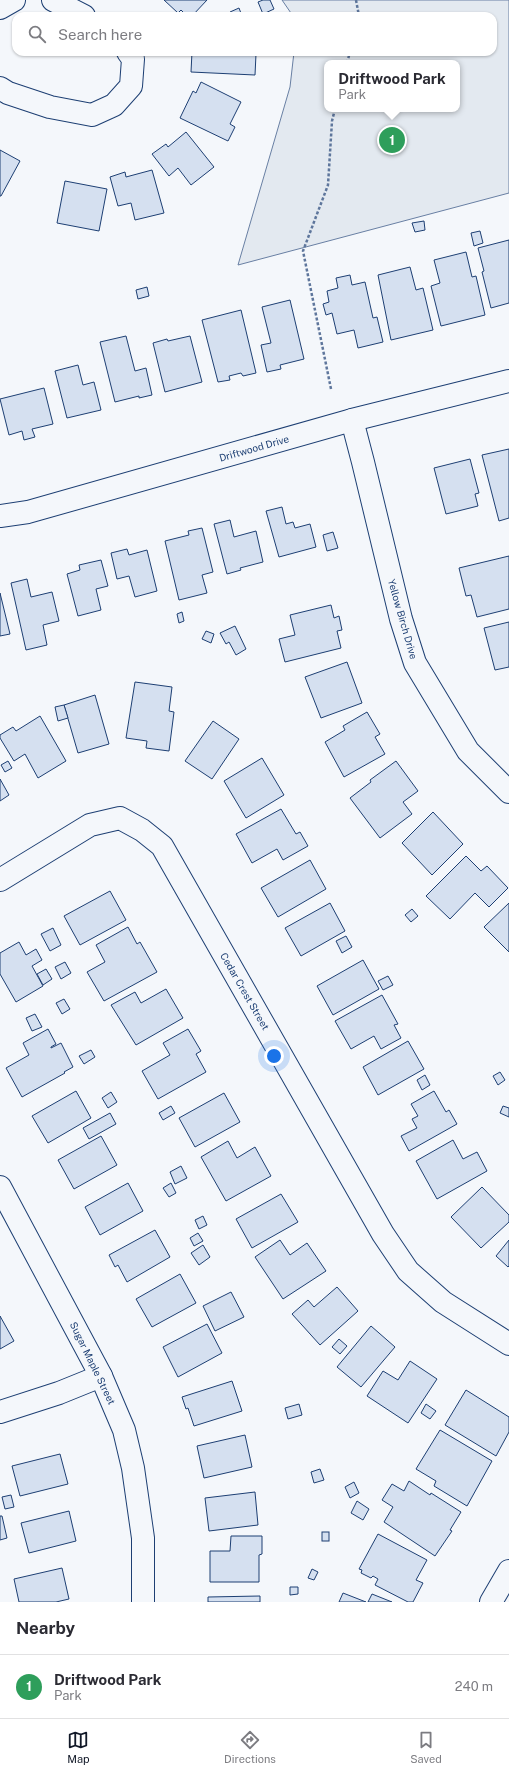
<!DOCTYPE html>
<style>
:root{--surface:#fff;--page:#f2f2f3;--text:#2b2b33;--muted:#7c7c81;--line:#e1e1e2;--accent:#111827}
body{margin:0;font-family:"Public Sans",sans-serif;background:var(--page);color:var(--text)}
.you{position:absolute;left:274px;top:1056px;width:14px;height:14px;margin:-10px;border:3px solid #fff;border-radius:50%;background:#1a73e8;box-shadow:0 0 0 6px #1a73e833}
.badge{display:grid;place-items:center;width:26px;height:26px;border-radius:50%;background:var(--accent);color:#fff;font-size:13px;font-weight:700}
.pin{position:absolute;translate:-50% -50%;border:2px solid #fff;box-shadow:0 1px 4px #0006}
.popup{position:absolute;left:324px;top:60px;width:136px;height:52px;box-sizing:border-box;display:grid;place-content:center;border-radius:8px;background:var(--surface);filter:drop-shadow(0 1px 3px #0005);font-size:13px;white-space:nowrap;color:var(--muted)}
.popup b{font-size:15px;color:var(--text)}
.popup::after{content:'';position:absolute;left:50%;top:100%;margin-left:-8px;border:8px solid transparent;border-top-color:var(--surface)}
.list{margin:0;padding:0;list-style:none}
h2{display:flex;justify-content:space-between;align-items:center;height:52px;margin:0;padding:0 16px;font-size:17px}
h2 small{font-size:13px;font-weight:400;color:var(--muted)}
.list li{display:grid;grid-template-columns:26px 1fr auto;gap:12px;align-items:center;box-sizing:border-box;height:64px;padding:0 16px;border-top:1px solid var(--line)}
.list b{display:block;font-size:15px;white-space:nowrap}
.list p{margin:0;font-size:13px;white-space:nowrap;color:var(--muted)}
.list em{font-size:13px;font-style:normal;color:var(--muted)}
.icon{flex:none;width:22px;height:22px;fill:none;stroke:currentColor;stroke-width:2;stroke-linecap:round;stroke-linejoin:round}
.map{position:relative;flex:none;width:509px;height:1602px;overflow:hidden}
.search{position:absolute;background:var(--surface);box-shadow:0 1px 3px #0004;left:12px;right:12px;top:12px;height:44px;display:flex;align-items:center;gap:10px;box-sizing:border-box;padding:0 14px;border-radius:12px;color:var(--muted);font-size:15px}
.sheet{height:116px;background:var(--surface)}
nav{display:flex;justify-content:space-around;align-items:center;box-sizing:border-box;height:56px;border-top:1px solid var(--line);background:var(--surface);font-size:11px;color:var(--muted)}
nav a{display:grid;justify-items:center;gap:2px}
nav .on{color:var(--accent)}
.map>svg:first-child{display:block}
.green{fill:#e3e9f0;stroke:#687fa3;fill-rule:evenodd}
.building{fill:#d5e0f0;stroke:#1d3f73}
.lines{fill:none;stroke-linecap:round;stroke-linejoin:round}
.minor-casing{stroke:#1d3f73;stroke-width:24}
.tertiary-casing{stroke:#1d3f73;stroke-width:24}
.path{stroke:#5e769c;stroke-width:2.5;stroke-dasharray:3 2;stroke-linecap:butt}
.minor{stroke:#f4f7fb;stroke-width:22}
.tertiary{stroke:#f4f7fb;stroke-width:22}
.labels{text-anchor:middle;stroke-width:3;stroke-linejoin:round;paint-order:stroke}
.street-label{font-size:10px;fill:#1d3f73;stroke:#f4f7fb}
</style>
<div class="map">
<svg width="509" height="1602" viewBox="0 0 509 1602">
<rect width="100%" height="100%" fill="#f4f7fb"/>
<path class="green" d="M282,0H509V193L238,265L290,87L294,52H493V16H293ZM327,63H457V109H327Z"/>
<g class="building">
<polygon points="164,0 207,0 192,16 187,16 181,10 178,13"/>
<polygon points="263,0 270,0 274,9 263,14 258,2"/>
<polygon points="239,8 242,16 232,16 230,12"/>
<polygon points="192,52 256,54 255,75 191,72"/>
<polygon points="201,82 241,102 230,124 235,127 228,141 180,118 193,91 196,93"/>
<polygon points="186,132 214,167 191,185 178,168 169,176 152,154 166,144 168,147"/>
<polygon points="0,150 20,161 1,196 0,196"/>
<polygon points="152,170 164,213 135,220 131,203 118,206 110,177 125,172 126,177"/>
<polygon points="65,181 107,189 99,231 57,223"/>
<polygon points="424,221 425,230 415,232 412,223"/>
<polygon points="480,231 483,243 474,246 471,233"/>
<polygon points="509,240 509,303 491,308 482,272 484,271 478,248"/>
<polygon points="466,252 472,277 476,276 485,315 441,326 431,286 440,283 434,260"/>
<polygon points="410,267 416,290 423,288 433,330 391,340 378,275"/>
<polygon points="350,275 352,285 365,282 373,318 377,317 383,342 358,348 354,330 337,334 332,313 326,315 323,304 329,302 327,291 338,288 336,278"/>
<polygon points="147,287 149,296 138,299 136,290"/>
<polygon points="290,300 304,359 280,365 281,369 267,372 261,345 271,343 262,307"/>
<polygon points="241,310 256,373 243,376 241,373 229,376 230,380 218,382 202,320"/>
<polygon points="126,336 135,371 146,368 152,395 139,398 139,396 115,402 100,342"/>
<polygon points="190,336 202,382 165,392 153,343 167,339 168,341"/>
<polygon points="78,365 83,385 94,382 101,410 67,418 55,371"/>
<polygon points="44,388 53,424 32,429 35,437 24,440 22,431 9,435 0,399"/>
<polygon points="509,449 509,518 499,521 482,455"/>
<polygon points="470,459 479,493 475,494 478,506 446,514 434,468"/>
<polygon points="282,507 286,524 293,522 295,528 310,524 316,547 279,557 266,511"/>
<polygon points="230,520 234,537 256,531 263,562 240,568 241,570 227,574 214,524"/>
<polygon points="202,528 213,572 202,575 207,593 179,600 165,541 189,535 188,531"/>
<polygon points="333,532 338,548 327,551 323,535"/>
<polygon points="127,549 129,555 147,550 157,591 135,597 129,576 117,579 111,553"/>
<polygon points="509,556 509,609 477,617 471,595 466,596 459,568"/>
<polygon points="101,560 108,586 96,589 101,610 78,616 67,574 80,570 79,565"/>
<polygon points="27,579 31,597 52,592 59,621 43,625 47,645 26,650 11,583"/>
<polygon points="0,593 10,634 0,636"/>
<polygon points="331,605 334,618 339,616 342,630 337,631 341,648 285,662 279,639 295,635 290,615"/>
<polygon points="182,612 184,621 179,623 177,614"/>
<polygon points="509,622 509,667 495,670 484,628"/>
<polygon points="235,626 246,649 236,655 229,642 226,644 220,633"/>
<polygon points="206,631 214,634 211,643 202,639"/>
<polygon points="347,662 362,703 321,718 305,677"/>
<polygon points="135,682 172,687 169,711 174,712 169,751 146,748 147,741 126,738"/>
<polygon points="95,695 109,744 78,753 64,705"/>
<polygon points="64,705 68,718 58,721 55,707"/>
<polygon points="367,712 380,734 375,737 385,754 344,777 325,742 345,730 343,726"/>
<polygon points="40,716 66,761 38,778 25,754 14,761 0,738 0,735 13,727 16,731"/>
<polygon points="213,721 239,739 212,779 185,761"/>
<polygon points="262,758 284,795 246,818 224,781"/>
<polygon points="8,761 12,768 5,772 1,765"/>
<polygon points="396,761 418,791 403,802 412,814 380,838 350,798 371,782 370,780"/>
<polygon points="0,779 9,795 0,801"/>
<polygon points="281,809 296,834 300,832 308,846 283,860 277,849 252,863 236,834"/>
<polygon points="433,812 463,844 432,875 402,843"/>
<polygon points="466,856 481,871 487,866 508,888 489,907 475,893 450,919 426,896"/>
<polygon points="310,860 326,889 278,917 261,888"/>
<polygon points="110,891 126,920 80,945 64,916"/>
<polygon points="330,903 345,931 301,956 285,928"/>
<polygon points="509,903 509,952 484,927"/>
<polygon points="412,909 418,916 411,922 405,915"/>
<polygon points="128,927 137,944 140,942 157,972 104,1001 87,972 105,962 96,945"/>
<polygon points="53,928 61,945 50,951 41,934"/>
<polygon points="346,936 352,947 342,953 336,941"/>
<polygon points="19,942 26,955 36,949 42,960 32,966 43,986 16,1002 0,974 0,953"/>
<polygon points="363,960 379,989 333,1015 317,986"/>
<polygon points="65,962 71,973 61,979 55,967"/>
<polygon points="46,969 52,979 43,985 37,974"/>
<polygon points="388,976 393,985 383,990 378,981"/>
<polygon points="166,989 183,1018 136,1045 111,1005 135,992 141,1003"/>
<polygon points="382,995 398,1024 394,1025 401,1038 381,1049 374,1036 351,1049 335,1021"/>
<polygon points="64,999 70,1009 62,1014 56,1003"/>
<polygon points="35,1014 42,1027 32,1031 26,1018"/>
<polygon points="48,1029 56,1044 51,1047 51,1048 61,1043 73,1067 64,1072 65,1073 22,1097 6,1068 29,1055 23,1043"/>
<polygon points="188,1029 201,1051 196,1054 206,1072 158,1099 142,1071 170,1055 163,1043"/>
<polygon points="408,1041 424,1069 378,1095 363,1067"/>
<polygon points="91,1050 95,1057 84,1064 79,1056"/>
<polygon points="500,1072 505,1080 498,1085 493,1076"/>
<polygon points="425,1075 430,1085 422,1090 417,1080"/>
<polygon points="76,1091 91,1118 48,1143 32,1116"/>
<polygon points="434,1091 446,1112 449,1110 457,1124 409,1151 401,1136 417,1128 412,1119 418,1116 411,1104"/>
<polygon points="111,1092 117,1102 108,1108 102,1098"/>
<polygon points="224,1093 240,1122 195,1147 179,1118"/>
<polygon points="171,1106 175,1113 163,1120 159,1113"/>
<polygon points="503,1106 509,1108 509,1117 500,1113"/>
<polygon points="110,1113 116,1124 89,1139 83,1128"/>
<polygon points="101,1136 117,1165 74,1189 58,1160"/>
<polygon points="453,1140 463,1159 477,1152 487,1171 437,1199 416,1161"/>
<polygon points="228,1141 237,1158 255,1147 271,1176 226,1201 201,1157"/>
<polygon points="181,1166 187,1178 175,1184 170,1172"/>
<polygon points="128,1183 143,1211 100,1235 85,1207"/>
<polygon points="171,1183 176,1193 169,1197 163,1188"/>
<polygon points="482,1187 509,1215 509,1222 481,1248 451,1217"/>
<polygon points="281,1194 298,1222 252,1248 236,1219"/>
<polygon points="203,1216 207,1225 199,1229 195,1220"/>
<polygon points="155,1230 170,1257 127,1282 118,1265 115,1267 109,1255"/>
<polygon points="198,1233 203,1241 194,1246 190,1238"/>
<polygon points="280,1240 290,1255 307,1243 326,1271 283,1299 255,1257"/>
<polygon points="509,1240 509,1266 508,1267 496,1256"/>
<polygon points="203,1245 210,1257 199,1265 191,1253"/>
<polygon points="180,1274 196,1303 152,1327 136,1299"/>
<polygon points="337,1287 358,1311 320,1345 292,1314 308,1300 314,1307"/>
<polygon points="231,1292 244,1317 215,1331 203,1306"/>
<polygon points="0,1316 14,1341 0,1349"/>
<polygon points="207,1324 222,1353 178,1377 163,1347"/>
<polygon points="371,1326 395,1347 361,1387 337,1367"/>
<polygon points="339,1339 347,1346 340,1354 332,1347"/>
<polygon points="410,1361 437,1379 408,1423 367,1396 383,1371 398,1380"/>
<polygon points="232,1381 242,1411 194,1426 188,1408 186,1409 182,1397"/>
<polygon points="466,1390 509,1417 509,1432 496,1456 445,1425"/>
<polygon points="299,1404 302,1415 288,1419 285,1408"/>
<polygon points="426,1404 436,1411 430,1419 421,1413"/>
<polygon points="440,1430 492,1461 467,1506 434,1486 436,1481 416,1469"/>
<polygon points="245,1435 252,1467 204,1478 197,1446"/>
<polygon points="60,1454 68,1484 20,1496 12,1466"/>
<polygon points="320,1469 324,1480 314,1483 311,1472"/>
<polygon points="409,1481 430,1495 431,1493 461,1512 450,1530 452,1531 435,1556 384,1522 393,1507 382,1500 392,1484 404,1491"/>
<polygon points="354,1482 359,1493 350,1498 345,1487"/>
<polygon points="255,1492 258,1525 209,1531 205,1498"/>
<polygon points="11,1495 14,1507 5,1509 2,1497"/>
<polygon points="357,1501 369,1509 363,1520 351,1513"/>
<polygon points="69,1511 76,1541 29,1553 21,1523"/>
<polygon points="0,1516 2,1516 7,1538 0,1540"/>
<rect x="322" y="1532" width="7" height="9"/>
<polygon points="378,1534 427,1560 416,1580 423,1583 413,1602 408,1602 375,1585 378,1579 373,1576 371,1578 361,1573 362,1570 359,1569"/>
<polygon points="231,1536 262,1536 262,1554 259,1555 259,1582 210,1582 210,1551 230,1551"/>
<polygon points="62,1568 69,1599 56,1602 19,1602 14,1579"/>
<polygon points="312,1569 318,1572 314,1580 308,1578"/>
<polygon points="290,1587 298,1587 298,1594 290,1595"/>
<polygon points="343,1593 366,1602 339,1602"/>
<polygon points="372,1594 392,1602 368,1602"/>
<polygon points="260,1596 260,1602 208,1602 208,1597"/>
</g>
<g class="lines">
<defs>
<g id="minor">
<polyline points="53,0 84,16"/>
<polyline points="0,8 14,0"/>
<polyline points="0,88 8,93 50,107 92,115 114,105 131,86 133,59 128,52"/>
<polyline points="352,420 363,462 401,619 415,663 468,751 509,792"/>
<polyline points="0,880 90,825 120,818 142,830 162,846 383,1234 408,1271 443,1302 509,1344"/>
<polyline points="0,1187 101,1376 124,1430 133,1468 143,1538 143,1602"/>
<polyline points="0,1412 59,1393 101,1376"/>
<polyline points="491,1602 509,1571"/>
</g>
<polyline id="tertiary" points="0,516 28,512 352,420 509,381"/>
</defs>
<use href="#minor" class="minor-casing"/>
<use href="#tertiary" class="tertiary-casing"/>
<g class="path">
<polyline points="356,0 359,16"/>
<polyline points="347,63 350,52"/>
<polyline points="331,389 303,251 328,185 332,121 335,109"/>
</g>
<use href="#minor" class="minor"/>
<use href="#tertiary" class="tertiary"/>
</g>
<g class="labels">
<g class="street-label">
<text transform="translate(254 448) rotate(-16)" y="4">Driftwood Drive</text>
<text transform="translate(403 619) rotate(74)" y="4">Yellow Birch Drive</text>
<text transform="translate(245 991) rotate(60)" y="4">Cedar Crest Street</text>
<text transform="translate(93 1363) rotate(64)" y="4">Sugar Maple Street</text>
</g>
</g>
</svg>
<div class="you"></div>
<div class="pin badge" style="left:392px;top:140px;background:#2e9e5b">1</div>
<div class="popup"><b>Driftwood Park</b>Park</div>
<div class="search"><svg class="icon" aria-label="search" viewBox="0 0 24 24"><circle cx="10" cy="10" r="6"/><path d="M15 15l6 6"/></svg>Search here</div>
</div>
<section class="sheet">
<h2>Nearby<small></small></h2>
<ul class="list">
<li><span class="badge" style="background:#2e9e5b">1</span><div><b>Driftwood Park</b><p>Park</p></div><em>240 m</em></li>
</ul>
</section>
<nav>
<a class="on"><svg class="icon" aria-label="map" viewBox="0 0 24 24"><path d="M3 6l6-2 6 2 6-2v14l-6 2-6-2-6 2zM9 4v14M15 6v14"/></svg>Map</a>
<a><svg class="icon" aria-label="directions" viewBox="0 0 24 24"><path d="M12 3l9 9-9 9-9-9zM9 14v-3h6M13 9l2 2-2 2"/></svg>Directions</a>
<a><svg class="icon" aria-label="saved" viewBox="0 0 24 24"><path d="M7 4h10v16l-5-4-5 4z"/></svg>Saved</a>
</nav>
